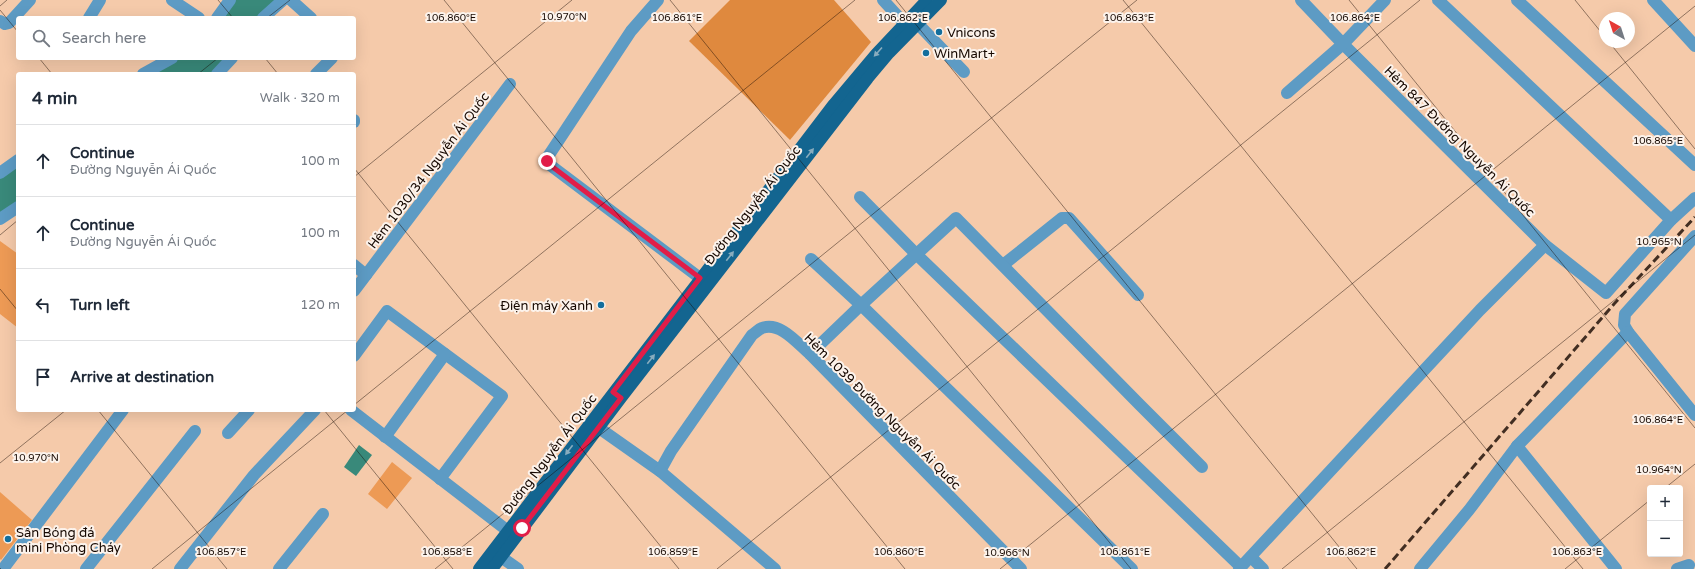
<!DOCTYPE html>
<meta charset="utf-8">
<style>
:root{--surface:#fff;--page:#f2f2f3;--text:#1f2937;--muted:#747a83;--line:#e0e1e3}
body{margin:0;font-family:"Varela Round",sans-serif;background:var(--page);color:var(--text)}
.controls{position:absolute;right:12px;bottom:12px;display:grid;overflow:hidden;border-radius:4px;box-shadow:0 4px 16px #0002}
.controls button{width:36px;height:36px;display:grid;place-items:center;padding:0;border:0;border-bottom:1px solid var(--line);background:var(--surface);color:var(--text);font:20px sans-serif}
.compass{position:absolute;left:1599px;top:12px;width:36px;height:36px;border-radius:50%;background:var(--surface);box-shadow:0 4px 16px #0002;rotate:321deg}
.stop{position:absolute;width:12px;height:12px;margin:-9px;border:3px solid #e11d48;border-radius:50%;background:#fff}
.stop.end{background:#e11d48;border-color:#fff;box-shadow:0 1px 4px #0008}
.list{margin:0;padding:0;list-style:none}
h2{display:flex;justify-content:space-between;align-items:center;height:52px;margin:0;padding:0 16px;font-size:17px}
h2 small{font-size:13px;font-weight:400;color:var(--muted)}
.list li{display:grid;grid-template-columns:26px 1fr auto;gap:12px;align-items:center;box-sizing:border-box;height:72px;padding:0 16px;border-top:1px solid var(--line)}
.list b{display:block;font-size:15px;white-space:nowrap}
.list p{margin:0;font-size:13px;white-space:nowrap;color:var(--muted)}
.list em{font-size:13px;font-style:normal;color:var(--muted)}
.icon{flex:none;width:22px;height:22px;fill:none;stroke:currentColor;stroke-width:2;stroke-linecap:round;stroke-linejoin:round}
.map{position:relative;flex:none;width:1695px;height:569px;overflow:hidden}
.search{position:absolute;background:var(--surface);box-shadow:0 4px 16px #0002;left:16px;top:16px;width:340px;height:44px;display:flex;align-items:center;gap:10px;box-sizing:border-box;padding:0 14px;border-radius:4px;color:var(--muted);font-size:15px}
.panel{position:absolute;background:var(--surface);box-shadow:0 4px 16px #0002;left:16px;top:72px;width:340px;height:340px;border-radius:4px}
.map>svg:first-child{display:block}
.green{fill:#ed9a55}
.forest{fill:#df893e}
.water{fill:#39897a}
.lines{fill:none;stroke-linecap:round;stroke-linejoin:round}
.minor{stroke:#5d9bc4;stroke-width:12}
.major{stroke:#136590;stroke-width:12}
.rail{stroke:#422e22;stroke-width:3;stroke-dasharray:8 4;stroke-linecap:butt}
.oneway{fill:#88acbe}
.route{stroke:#e11d48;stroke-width:5}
.ticks{fill:none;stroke:#160801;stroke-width:1;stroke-opacity:0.45}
.poi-dot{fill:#136e9d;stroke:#fcf3ec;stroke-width:1.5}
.labels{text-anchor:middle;stroke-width:4;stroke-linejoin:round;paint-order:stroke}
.poi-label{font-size:13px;fill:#160801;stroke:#fcf3ec;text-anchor:start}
.street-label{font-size:13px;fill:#160801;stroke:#fcf3ec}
.ticks-label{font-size:10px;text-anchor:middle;fill:#160801;stroke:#fcf3ec;stroke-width:4;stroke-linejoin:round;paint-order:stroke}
</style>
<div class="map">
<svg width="1695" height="569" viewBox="0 0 1695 569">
<rect width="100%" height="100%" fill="#f5caaa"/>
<g class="green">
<polygon points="0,241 18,254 18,328 0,314"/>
<polygon points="392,462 412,478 387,509 368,494"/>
<polygon points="0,492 32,520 1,560 0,559"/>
</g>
<polygon class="forest" points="730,0 834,0 871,42 790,140 689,41"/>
<g class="water">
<polygon points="235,0 277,0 259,18 222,18"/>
<polygon points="180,58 227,58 212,74 151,74"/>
<polygon points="18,165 18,202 0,215 0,178"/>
<polygon points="359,445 372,455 356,476 344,467"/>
</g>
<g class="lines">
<g class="minor">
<polyline points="172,0 199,18"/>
<polyline points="291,0 311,18"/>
<polyline points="658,0 631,31 547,158 550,165 700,278"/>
<polyline points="883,0 904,23"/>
<polyline points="1301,0 1343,44 1545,245 1606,293 1671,220 1695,198"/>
<polyline points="1438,0 1671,220"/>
<polyline points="1517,0 1695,165"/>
<polyline points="1653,0 1695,46"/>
<polyline points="89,18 100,0"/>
<polyline points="217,18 230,0"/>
<polyline points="263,18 283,0"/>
<polyline points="0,21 5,24 9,23 30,0"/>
<polyline points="917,23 964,72"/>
<polyline points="143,74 172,58"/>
<polyline points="217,74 232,58"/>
<polyline points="316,74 332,58"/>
<polyline points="1287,93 1343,44 1385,0"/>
<polyline points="354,120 354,122"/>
<polyline points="0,173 18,160"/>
<polyline points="860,197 916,254 1241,567"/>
<polyline points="0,219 18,207"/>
<polyline points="1695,236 1625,314 1624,325 1628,332 1695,415"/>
<polyline points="811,259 861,305 1132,569"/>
<polyline points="354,265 366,275"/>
<polyline points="1003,265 1062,218 1069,218 1138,295"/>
<polyline points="354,291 510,84"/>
<polyline points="810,354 861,305 956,218 1140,405 1202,467"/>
<polyline points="354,356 387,311 502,396 440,479"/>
<polyline points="351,410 508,531"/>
<path d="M599,428L660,471L671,451L752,335C755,333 759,329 762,328C780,321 798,344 810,354L1021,569"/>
<polyline points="228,433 249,410"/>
<polyline points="385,437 445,354"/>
<polyline points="1517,446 1616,569"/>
<polyline points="660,471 775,569"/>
<polyline points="501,557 518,569"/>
<polyline points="1251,557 1263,569"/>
<polyline points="3,569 123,410"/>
<polyline points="86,569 195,431"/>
<polyline points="180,569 254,475 315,410"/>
<polyline points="279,569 323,514"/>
<polyline points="1239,569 1480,310 1545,245"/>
<polyline points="1420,569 1469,510 1517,446 1628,332"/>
<polyline points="1677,569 1689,565"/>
</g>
<g class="major">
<polyline points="479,569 834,104 876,54 927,0"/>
<polyline points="492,569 621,398 868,78 889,53 941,0"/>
</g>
<polyline class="rail" points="1385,569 1614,304 1695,217"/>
</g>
<defs><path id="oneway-solid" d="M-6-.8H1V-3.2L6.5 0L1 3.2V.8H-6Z"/></defs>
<g class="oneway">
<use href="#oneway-solid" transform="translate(878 52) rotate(132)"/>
<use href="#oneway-solid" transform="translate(810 153) rotate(-52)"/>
<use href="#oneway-solid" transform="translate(730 256) rotate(-52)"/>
<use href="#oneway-solid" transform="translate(651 359) rotate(-52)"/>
<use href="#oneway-solid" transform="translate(569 450) rotate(127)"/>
</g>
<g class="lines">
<polyline class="route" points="522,528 621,398 613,392 700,278 550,165 547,161"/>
</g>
<path class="ticks" d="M218,0L233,18M444,0L905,569M670,0L1131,569M896,0L1357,569M1123,0L1583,569M1349,0L1695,428M1575,0L1605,37M0,6L7,0M0,10L18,32M267,18L290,0M1609,42L1695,149M39,58L52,74M265,58L278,74M198,74L218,58M354,168L679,569M354,177L572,0M0,235L18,220M0,289L18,311M354,405L855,0M98,410L227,569M324,410L453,569M0,463L66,410M1665,488L1695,464M0,568L1,569M152,569L348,410M435,569L1137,0M717,569L1420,0M1000,569L1695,6M1282,569L1695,235M1565,569L1650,500"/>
<g class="poi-dot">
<circle cx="939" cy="32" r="4"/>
<circle cx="926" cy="53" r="4"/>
<circle cx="601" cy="305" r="4"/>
<circle cx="8" cy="539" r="4"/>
</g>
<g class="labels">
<g class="poi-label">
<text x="947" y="37">Vnicons</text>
<text x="934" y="58">WinMart+</text>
<text x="593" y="310" text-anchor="end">Điện máy Xanh</text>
<text x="16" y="537">Sân Bóng đá<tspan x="16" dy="15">mini Phòng Cháy</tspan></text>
</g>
<g class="street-label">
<text transform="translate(1460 141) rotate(45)" y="5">Hẻm 847 Đường Nguyễn Ái Quốc</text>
<text transform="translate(428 170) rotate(-53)" y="5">Hẻm 1030/34 Nguyễn Ái Quốc</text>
<text transform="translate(752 205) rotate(-52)" y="5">Đường Nguyễn Ái Quốc</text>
<text transform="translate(883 411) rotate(45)" y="5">Hẻm 1039 Đường Nguyễn Ái Quốc</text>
<text transform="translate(549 454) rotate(-53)" y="5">Đường Nguyễn Ái Quốc</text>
</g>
</g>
<g class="ticks-label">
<text x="564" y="20">10.970°N</text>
<text x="451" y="21">106.860°E</text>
<text x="903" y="21">106.862°E</text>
<text x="1355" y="21">106.864°E</text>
<text x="677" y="21">106.861°E</text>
<text x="1129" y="21">106.863°E</text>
<text x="1658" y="144">106.865°E</text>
<text x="1659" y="245">10.965°N</text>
<text x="1658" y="423">106.864°E</text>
<text x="36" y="461">10.970°N</text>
<text x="1659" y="473">10.964°N</text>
<text x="221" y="555">106.857°E</text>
<text x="447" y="555">106.858°E</text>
<text x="673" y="555">106.859°E</text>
<text x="899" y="555">106.860°E</text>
<text x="1125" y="555">106.861°E</text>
<text x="1351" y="555">106.862°E</text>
<text x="1577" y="555">106.863°E</text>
<text x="1007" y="556">10.966°N</text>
</g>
</svg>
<div class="controls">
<button>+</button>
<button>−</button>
</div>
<svg class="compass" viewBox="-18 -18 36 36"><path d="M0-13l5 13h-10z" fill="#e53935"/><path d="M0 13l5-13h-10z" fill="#747a83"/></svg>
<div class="stop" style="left:522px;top:528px"></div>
<div class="stop end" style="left:547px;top:161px"></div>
<div class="search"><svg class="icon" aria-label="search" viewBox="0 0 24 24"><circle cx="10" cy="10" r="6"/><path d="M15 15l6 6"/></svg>Search here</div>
<section class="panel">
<h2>4 min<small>Walk · 320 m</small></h2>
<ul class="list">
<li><svg class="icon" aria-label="ahead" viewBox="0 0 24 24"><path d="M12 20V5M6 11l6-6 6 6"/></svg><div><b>Continue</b><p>Đường Nguyễn Ái Quốc</p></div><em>100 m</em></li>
<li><svg class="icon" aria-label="ahead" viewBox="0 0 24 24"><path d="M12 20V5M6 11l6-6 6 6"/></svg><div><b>Continue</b><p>Đường Nguyễn Ái Quốc</p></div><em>100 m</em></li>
<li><svg class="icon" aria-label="left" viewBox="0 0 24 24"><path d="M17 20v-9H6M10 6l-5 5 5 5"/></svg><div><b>Turn left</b></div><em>120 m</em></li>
<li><svg class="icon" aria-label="arrive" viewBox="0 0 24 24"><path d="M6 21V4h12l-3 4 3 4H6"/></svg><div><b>Arrive at destination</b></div></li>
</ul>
</section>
</div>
